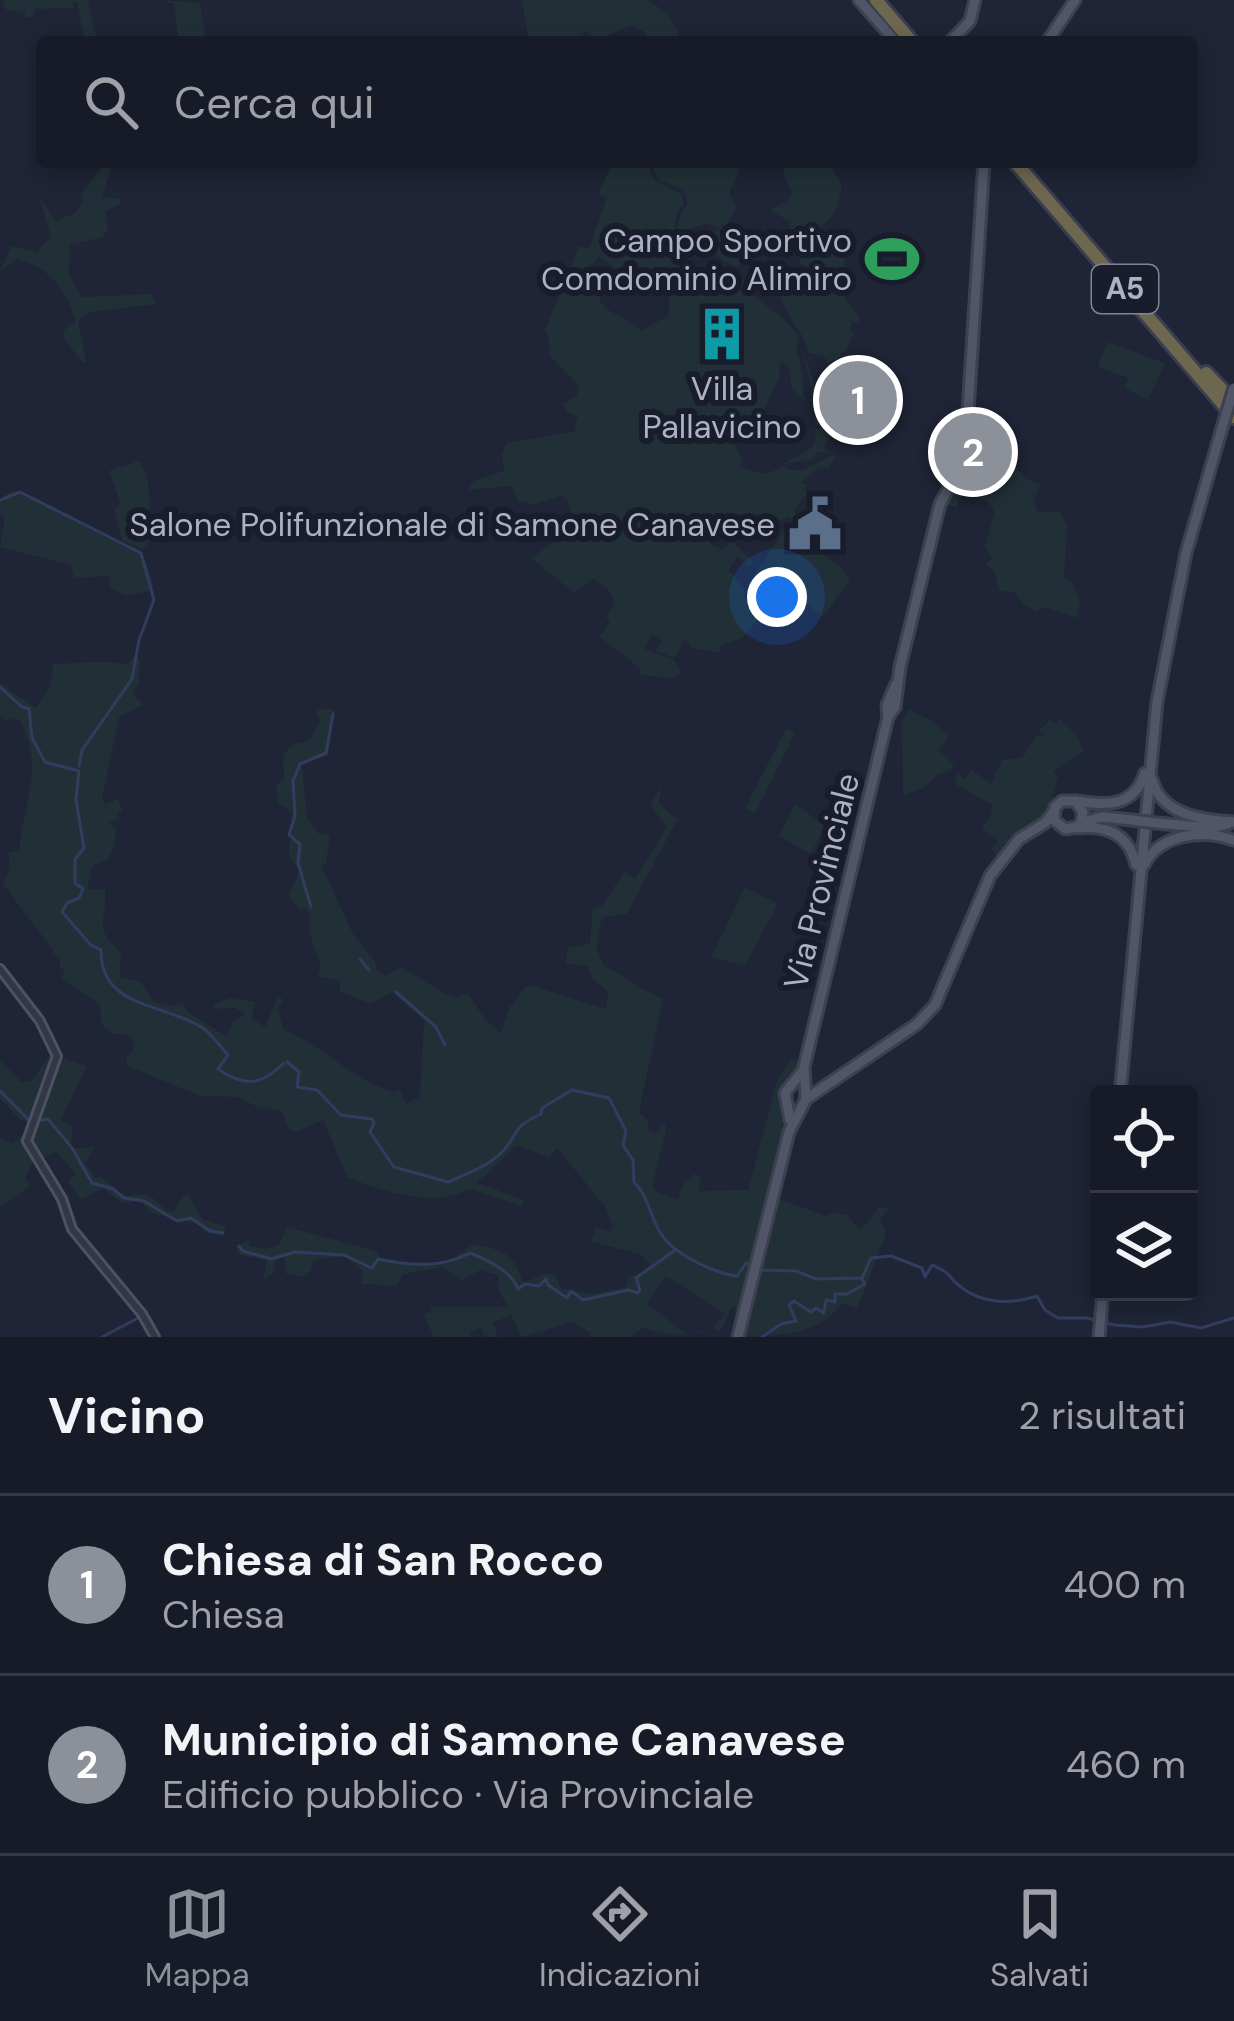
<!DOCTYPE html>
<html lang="it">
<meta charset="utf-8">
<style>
:root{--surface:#171b28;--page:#202430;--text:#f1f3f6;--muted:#9ea1a8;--line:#363945;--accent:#8c9099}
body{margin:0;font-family:"DM Sans",sans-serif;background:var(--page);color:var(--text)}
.controls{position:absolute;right:36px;bottom:36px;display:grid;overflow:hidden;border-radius:12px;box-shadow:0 6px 18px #0003}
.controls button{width:108px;height:108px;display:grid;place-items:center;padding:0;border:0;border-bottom:3px solid var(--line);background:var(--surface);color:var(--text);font:60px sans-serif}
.you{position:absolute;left:777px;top:597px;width:42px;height:42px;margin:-30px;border:9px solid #fff;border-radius:50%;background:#1a73e8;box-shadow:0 0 0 18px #1a73e833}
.badge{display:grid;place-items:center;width:78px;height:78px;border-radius:50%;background:var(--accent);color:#fff;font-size:39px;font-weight:700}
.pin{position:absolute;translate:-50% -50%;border:6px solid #fff;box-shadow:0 3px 12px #0006}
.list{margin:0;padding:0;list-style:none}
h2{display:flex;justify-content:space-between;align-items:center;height:156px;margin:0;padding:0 48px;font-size:51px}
h2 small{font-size:39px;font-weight:400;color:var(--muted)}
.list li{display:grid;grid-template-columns:78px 1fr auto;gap:36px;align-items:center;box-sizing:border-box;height:180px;padding:0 48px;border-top:3px solid var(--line)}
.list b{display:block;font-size:45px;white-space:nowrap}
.list p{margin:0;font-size:39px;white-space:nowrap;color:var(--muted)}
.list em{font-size:39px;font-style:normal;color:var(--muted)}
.icon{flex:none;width:66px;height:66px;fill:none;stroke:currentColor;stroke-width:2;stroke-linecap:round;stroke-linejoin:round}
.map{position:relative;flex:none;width:1234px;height:1337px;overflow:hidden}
.search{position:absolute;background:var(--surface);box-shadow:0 6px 18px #0003;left:36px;right:36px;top:36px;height:132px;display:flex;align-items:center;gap:30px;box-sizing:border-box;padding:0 42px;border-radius:12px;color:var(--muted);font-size:45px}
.sheet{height:516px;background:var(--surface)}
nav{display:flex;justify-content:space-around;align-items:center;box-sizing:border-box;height:168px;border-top:3px solid var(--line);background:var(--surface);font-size:33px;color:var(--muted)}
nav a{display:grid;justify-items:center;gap:6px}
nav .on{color:var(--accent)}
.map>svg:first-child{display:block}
.green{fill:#213037;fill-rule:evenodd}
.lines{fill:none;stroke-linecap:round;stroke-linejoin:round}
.stream{stroke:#323c5e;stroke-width:3}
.minor-casing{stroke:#4d5162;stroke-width:12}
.major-casing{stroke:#3c4050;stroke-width:15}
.highway-casing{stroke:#3a3e4e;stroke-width:18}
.minor{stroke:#323746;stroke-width:6}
.major{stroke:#505567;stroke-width:9}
.highway{stroke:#6d674f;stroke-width:12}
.major-bridge-casing{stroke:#3c4050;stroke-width:15;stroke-linecap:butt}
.major-bridge{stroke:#505567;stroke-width:9}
.labels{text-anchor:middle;stroke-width:12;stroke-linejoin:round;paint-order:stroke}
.shield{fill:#181c2b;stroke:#808496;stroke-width:3}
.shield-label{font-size:30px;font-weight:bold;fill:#acb1c4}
.poi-label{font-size:33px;fill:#acb1c4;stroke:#181c2b;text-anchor:end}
.street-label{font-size:33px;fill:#acb1c4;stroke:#181c2b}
</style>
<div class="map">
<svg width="1234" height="1337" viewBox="0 0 1234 1337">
<rect width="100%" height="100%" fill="#1f2436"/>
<g class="green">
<polygon points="3,0 88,0 97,42 85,42 77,2 73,2 74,8 36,9 32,17 25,17 25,12 6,10"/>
<polygon points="161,0 200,3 205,37 179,41 174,4"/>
<polygon points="522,0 648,0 668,14 680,37 685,36 689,42 647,42 644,31 632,25 594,42 586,31 576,42 529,42"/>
<path d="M613,162H646L654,179L682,194L684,205L677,211L673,240L680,241L703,228L721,232L742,261L738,267L723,261L706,244L676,261L682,268L688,265L710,284L712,278L725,290L731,280L726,276L728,268C745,277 749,292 763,303C777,314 788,321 799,337L796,353L800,361L804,401L792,389L788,365L780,362L779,378L759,421V430L748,428L760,437L738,439L734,444L742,457L740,467L765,474L784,467C803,478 819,458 837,454L828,469L819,467L801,483L807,484L804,489L808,492L795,510L796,518L792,521L789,517L761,528L741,523L737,527L728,520H718L709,544L722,549L733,542L753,562L750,567L738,557L729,570L744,588L745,597L766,611L742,638L720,646V653L692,648L685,639L674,658L656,651L661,640L652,635L645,649L674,660L682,671L674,678L639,675L640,668L599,637L610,622L606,617L614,603L609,590L593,579L574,593L531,558L575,527L567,500L562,496L531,505L527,501L519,503L512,486L467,490L475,480L504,471L502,455L507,443L578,431L574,426L578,417L566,411L563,404L577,395L579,386L550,356L548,334L544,332L579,246L589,249L607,197L598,194ZM599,256C624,279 642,272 669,295V315L641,331C629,316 610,317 599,300L602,291L595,275L579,278Z"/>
<path d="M649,162H736L730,166L741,169L729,192L737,207L723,230L706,223L674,237L681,212L687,206C687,185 674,187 659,180Z"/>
<path d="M786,162H829L842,186L835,213L821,227L823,235L835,236C848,254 847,268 837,288L858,315L859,323L852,321L850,331L854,334L845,352L840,353L841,360L830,361L831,366L823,356L809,353C803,330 784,314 778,292L799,289L802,285L798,279L806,266L800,263L801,237L790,236V222L770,210L789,200L792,192L783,173Z"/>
<path d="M113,163L102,197L121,199V203L105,212L108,229L103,237L70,245L69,275L82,297L152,294L155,304L91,312L78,321L86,362H82L63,337L65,329L76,321C64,288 53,270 17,259L0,271L11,246L37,252L51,237L39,195L55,221L75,213L83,202L82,193L101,168Z"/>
<polygon points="1107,342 1165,363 1148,400 1125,388 1128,378 1098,367"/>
<path d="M801,344L816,391H822L827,380L830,384L828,393L837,406V424L824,447L830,453L817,452L814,459L785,464C796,453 819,454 815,430L823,426L815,425L812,390Z"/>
<path d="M139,461C155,480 148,517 150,541L143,549L122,541L114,509L121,504L109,471Z"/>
<polygon points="988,461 994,472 1006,472 1009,461 1028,480 1040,484 1034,500 1038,512 1060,512 1067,526 1064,579 1073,582 1080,603 1076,618 1044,607 1037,612 1024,605 1014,592 999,591 995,573 986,564 992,558 985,546 995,511 988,502 964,493 958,500 957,508 949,505 943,508 963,471 981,470 988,475"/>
<polygon points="10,492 21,493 124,546 141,551 154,585 149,591 125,596 111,588 108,576 74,578 71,565 0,547 5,518 0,514 0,499"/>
<polygon points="796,522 813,546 841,568 850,581 823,616 776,582 771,586 755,574 782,534"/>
<path d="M135,656L140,659L139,682L133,694L144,705L119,717L102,799L105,804L118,799L123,811L117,813L119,819L109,823L116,827L115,845L108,860L92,866L87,889H105C108,924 91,924 121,953L120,978L140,981L154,1002L171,1006L182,1003L187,1011L227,1037L233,1021L246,1014L235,1008L214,1009V1005L229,998L255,1002L252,1019L265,1027L278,997L283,999L278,1010L283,1029C322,1045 356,1082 394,1092L400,1089L406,1104L420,1097L424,1020L392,992L371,1004L340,992L339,981L318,976L321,966L309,932L310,913L305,908L299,909L289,896L299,871L289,857L292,812L278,803L276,785L284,780L283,754L296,743C311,745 313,732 320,722L316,711L320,708L335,710L328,755L302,765L307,817L319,834L330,835L326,864L321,865L353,934L375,961L376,969L386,976L402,967L444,993L458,997L468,993L486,1021L501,1033L509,1008L525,987L533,986L606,1009L608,992L592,978L588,966L566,963L567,948L590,944L593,908L602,906L624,872L635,879L667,827L650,805L661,787L659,803L677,820L627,914L602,917L596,947L603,965C625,976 640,989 663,999L639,1112L647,1120L649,1132L655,1133L665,1122L666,1131L652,1186L658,1193L678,1200L683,1184L694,1174L700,1177L699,1191L748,1190L777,1081L791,1059L802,1061L794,1082L786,1087C788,1122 780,1154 772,1188L765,1194L826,1216L834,1212L847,1215L859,1229L869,1221L878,1207L889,1209L880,1218L886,1234L857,1309L842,1303C821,1337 768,1337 731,1337L736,1306L731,1308L720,1332L712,1327L725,1314L666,1276L647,1303L687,1335L712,1328C697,1337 661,1337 644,1327L631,1337H590L591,1333L573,1322L521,1337L511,1314L493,1323L498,1337H485L481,1328L470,1332L471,1337H434L423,1313L431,1312L430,1307H508L499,1291L498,1275L480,1270L461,1281L443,1267L403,1274L396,1286L361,1284L363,1271L345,1256L313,1260L311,1271L301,1277L285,1273L287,1264L283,1257L275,1262L273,1274L263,1280L267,1260L237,1254V1246L249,1241L250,1246L266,1249L279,1245L287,1227L376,1251L381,1258L397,1260L403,1265L449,1261L474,1244C503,1251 514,1252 523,1283L547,1273L556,1276L560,1288L594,1294L626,1287L629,1277L642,1273L650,1265L640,1254L591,1242L596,1227L610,1231L613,1226L606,1208L557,1148L549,1158L517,1145L477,1183L524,1200L522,1206L469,1189C435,1208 382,1192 347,1177L323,1120L296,1132L289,1130L281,1110L260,1108L237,1097L200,1096L127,1066L126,1058L134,1048V1041L127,1034H113L101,1024L100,1004L61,979L65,970L59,967L61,956L57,958C43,933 21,913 8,888L2,887L10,867L8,853L19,850C24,801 44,769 21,722L12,718L7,722L0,715V683L36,708L50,687L53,664C73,664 111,659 126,665Z"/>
<polygon points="908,709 932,721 949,736 939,750 954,765 950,771 938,774 922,789 903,795 902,722"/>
<polygon points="1060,718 1077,736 1084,751 1054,771 1058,777 1047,817 998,859 992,848 997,841 981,827 990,818 992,805 955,784 957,772 964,780 972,770 991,784 1002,760 1022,758 1036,737 1046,735 1038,731 1050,720 1056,723"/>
<polygon points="786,729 795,733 755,814 745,808"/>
<polygon points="795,804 825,826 811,854 779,836"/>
<polygon points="745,887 778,904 745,965 711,957"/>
<path d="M53,1051L64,1059L87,1066L61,1120L73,1128L70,1148L95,1147L85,1163L95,1178L101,1177L125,1196C155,1192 147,1195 168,1211L174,1212L184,1195L189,1196L202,1219L226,1227L223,1237L204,1231L197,1224L152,1213L139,1200L124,1204L103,1188L81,1199L68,1181L76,1174L56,1152L32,1163L26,1178L30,1186L0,1207V1139L2,1137L11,1144L25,1134L31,1123L20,1120L0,1098V1060L21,1082L32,1080Z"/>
</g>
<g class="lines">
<g class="stream">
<polyline points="0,500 20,492 141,553 154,600 139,640 132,679 82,750 79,766"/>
<polyline points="0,687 20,705"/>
<path d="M20,706L29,709L32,738L45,762L79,771L76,800L84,848L75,859V883L83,889L79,898L67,903L62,912L91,945L101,950C100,1009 167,1004 203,1028C213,1035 220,1047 228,1055L218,1069C244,1087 261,1086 284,1063"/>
<polyline points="311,907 298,863 300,844 289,835 295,816 293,781 300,764 326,753 333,714"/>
<polyline points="360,959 369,970"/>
<polyline points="396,992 436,1027 445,1045"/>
<path d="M287,1062L299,1072L297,1087L317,1090L341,1115L372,1119L374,1123L370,1132L394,1167L448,1182C466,1174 486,1167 500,1154C521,1134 508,1129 541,1114L542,1108L572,1090L609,1098L626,1131L623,1145L633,1160L634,1182C649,1197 650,1217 661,1234C674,1254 713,1273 737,1276L746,1263L760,1270L796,1271L816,1279L862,1278L871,1258L891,1256L922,1268L925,1277L932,1265C955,1275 946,1276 961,1287C983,1305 1013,1304 1037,1296L1045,1310L1058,1318H1087L1115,1325L1143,1327L1170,1322L1201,1328L1234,1318"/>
<polyline points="0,1091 29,1120"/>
<polyline points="37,1121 48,1119 72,1148 92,1183 113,1189 124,1198 144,1201 177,1221 191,1218 210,1231 223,1233"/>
<path d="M239,1246L243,1251L271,1259L295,1252L344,1255L372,1268L378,1259C410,1266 442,1268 470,1253C488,1260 512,1272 518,1289L525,1284L539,1286L546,1279L548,1285L567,1298L571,1291L583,1300L628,1290L638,1293L640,1290L636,1278L674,1251"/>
<polyline points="102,1337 140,1317"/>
<polyline points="762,1337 781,1324 796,1321 789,1305 794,1301 811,1312 816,1308 824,1313 826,1300 835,1302 835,1294 847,1294 865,1284 862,1278"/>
</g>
<defs>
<polyline id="minor" points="0,969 40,1021 57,1056 27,1141 62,1199 72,1229 142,1314 155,1337"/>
<g id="major">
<polyline points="859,0 896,42"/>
<polyline points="950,42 970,21 975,0"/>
<polyline points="1047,42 1075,0"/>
<polyline points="888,717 895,707 900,667 940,504 965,458 984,162"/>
<path d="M1152,779C1160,814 1201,820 1233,822"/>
<path d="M1076,801C1107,806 1134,807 1145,773"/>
<polyline points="1103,817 1132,820"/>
<path d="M1081,823L1083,812L1075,801H1062L1055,807L1054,820L1065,829C1079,829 1088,818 1104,817"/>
<polyline points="1156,823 1212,828 1228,824"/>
<path d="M1077,828C1107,825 1129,834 1136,865"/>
<path d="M1144,865C1159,834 1203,829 1233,840"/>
<polyline points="1120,1094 1157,702 1186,553 1222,428"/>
<polyline points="806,1099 917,1024 935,1005 990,876 1019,839 1045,823 1054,811"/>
<polyline points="790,1120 785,1093 801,1073"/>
<polyline points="738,1337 789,1132 806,1099 804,1067 888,717 887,705 896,684"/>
<polyline points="1099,1337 1103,1292"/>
</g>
<g id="highway">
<polyline points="876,0 912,42"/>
<polyline points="1015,162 1234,417"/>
<polyline points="1206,373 1234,402"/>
</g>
</defs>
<use href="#minor" class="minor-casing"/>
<use href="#major" class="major-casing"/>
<use href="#highway" class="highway-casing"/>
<use href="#minor" class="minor"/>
<use href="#major" class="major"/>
<use href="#highway" class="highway"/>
<defs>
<g id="major-bridge">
<polyline points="1222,428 1234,388"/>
<polyline points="1132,820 1156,823"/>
</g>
</defs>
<use href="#major-bridge" class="major-bridge-casing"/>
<use href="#major-bridge" class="major-bridge"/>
</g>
<defs>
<symbol id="stadium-bare" viewBox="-9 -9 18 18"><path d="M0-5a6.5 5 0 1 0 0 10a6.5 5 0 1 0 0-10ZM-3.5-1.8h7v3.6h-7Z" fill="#2e9e5b" stroke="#181c2b" stroke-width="2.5" paint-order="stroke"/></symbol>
<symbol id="building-bare" viewBox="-9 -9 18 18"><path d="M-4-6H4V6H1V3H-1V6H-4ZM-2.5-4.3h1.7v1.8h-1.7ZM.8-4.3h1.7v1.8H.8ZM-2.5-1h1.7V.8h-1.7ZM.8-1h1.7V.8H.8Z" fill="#0f9aa8" stroke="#181c2b" stroke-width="2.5" paint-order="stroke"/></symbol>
<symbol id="civic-bare" viewBox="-9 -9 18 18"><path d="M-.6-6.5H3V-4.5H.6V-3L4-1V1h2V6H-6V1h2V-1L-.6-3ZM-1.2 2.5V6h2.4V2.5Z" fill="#5c6f8a" stroke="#181c2b" stroke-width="2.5" paint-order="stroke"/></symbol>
</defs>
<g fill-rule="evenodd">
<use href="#stadium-bare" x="854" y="221" width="76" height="76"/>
<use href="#building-bare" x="684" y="296" width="76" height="76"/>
<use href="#civic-bare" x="777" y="486" width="76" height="76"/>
</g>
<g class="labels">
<rect class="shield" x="1092" y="265" width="66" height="48" rx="9"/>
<g class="shield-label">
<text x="1125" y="299">A5</text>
</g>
<g class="poi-label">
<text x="852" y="252">Campo Sportivo<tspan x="852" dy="38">Comdominio Alimiro</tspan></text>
<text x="722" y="400" text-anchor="middle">Villa<tspan x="722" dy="38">Pallavicino</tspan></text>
<text x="775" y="536">Salone Polifunzionale di Samone Canavese</text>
</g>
<g class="street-label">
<text transform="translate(821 881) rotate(-76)" y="12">Via Provinciale</text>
</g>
</g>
</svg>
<div class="controls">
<button><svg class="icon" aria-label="locate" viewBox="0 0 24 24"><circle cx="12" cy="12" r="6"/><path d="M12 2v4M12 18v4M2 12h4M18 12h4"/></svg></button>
<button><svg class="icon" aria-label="layers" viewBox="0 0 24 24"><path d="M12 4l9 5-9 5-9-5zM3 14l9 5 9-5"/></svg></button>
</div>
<div class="you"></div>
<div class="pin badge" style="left:858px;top:400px">1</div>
<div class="pin badge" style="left:973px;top:452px">2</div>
<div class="search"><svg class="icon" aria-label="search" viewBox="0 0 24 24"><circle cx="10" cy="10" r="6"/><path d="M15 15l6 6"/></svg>Cerca qui</div>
</div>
<section class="sheet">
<h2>Vicino<small>2 risultati</small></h2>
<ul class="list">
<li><span class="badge">1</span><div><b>Chiesa di San Rocco</b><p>Chiesa</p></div><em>400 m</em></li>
<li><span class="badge">2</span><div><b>Municipio di Samone Canavese</b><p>Edificio pubblico · Via Provinciale</p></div><em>460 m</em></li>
</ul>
</section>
<nav>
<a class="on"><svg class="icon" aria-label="map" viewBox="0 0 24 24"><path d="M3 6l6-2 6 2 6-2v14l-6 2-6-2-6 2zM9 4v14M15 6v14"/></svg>Mappa</a>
<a><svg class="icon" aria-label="directions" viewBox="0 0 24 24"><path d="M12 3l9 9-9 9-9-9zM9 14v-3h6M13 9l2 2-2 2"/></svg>Indicazioni</a>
<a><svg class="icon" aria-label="saved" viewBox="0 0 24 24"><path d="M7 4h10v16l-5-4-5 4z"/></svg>Salvati</a>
</nav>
